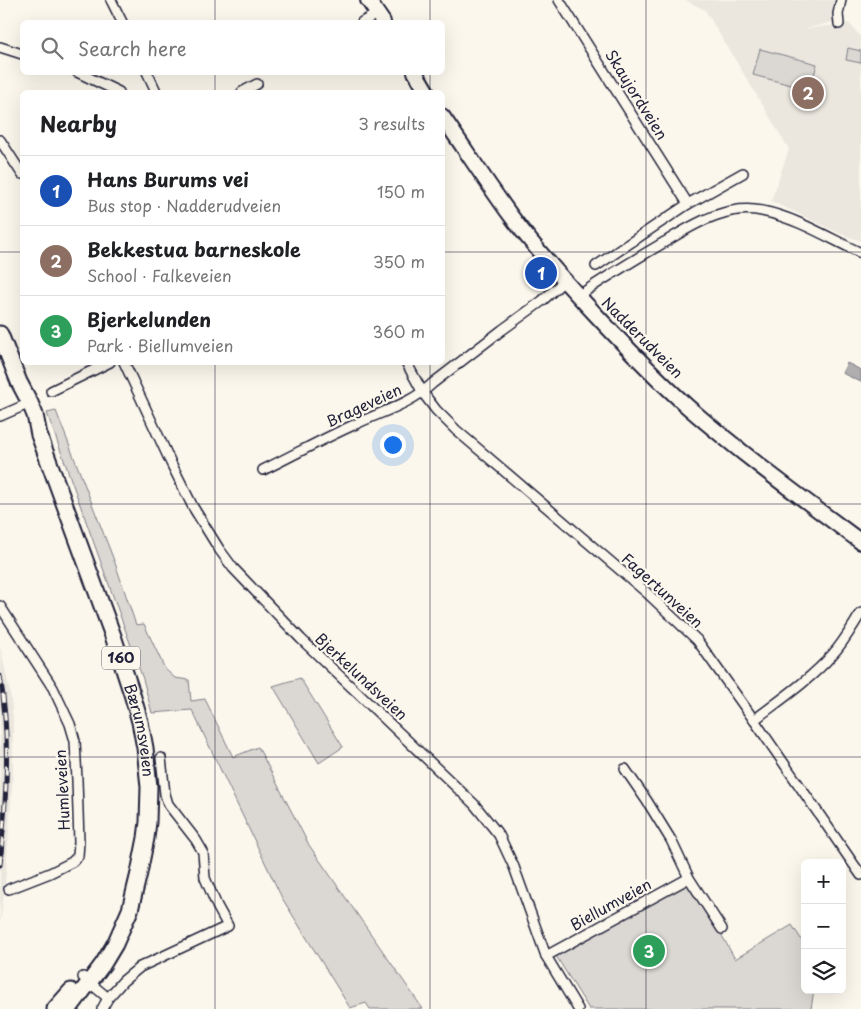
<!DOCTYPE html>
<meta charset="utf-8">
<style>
:root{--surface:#fff;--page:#f2f2f2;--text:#202124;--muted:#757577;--line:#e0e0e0;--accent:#0b8043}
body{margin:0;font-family:"Playpen Sans",sans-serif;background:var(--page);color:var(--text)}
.controls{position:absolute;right:15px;bottom:15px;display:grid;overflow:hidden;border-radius:8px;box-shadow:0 5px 20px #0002}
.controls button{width:45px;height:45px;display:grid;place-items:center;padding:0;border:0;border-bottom:1px solid var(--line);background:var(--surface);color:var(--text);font:25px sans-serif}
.you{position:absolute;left:392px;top:444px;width:18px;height:18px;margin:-12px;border:4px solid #fff;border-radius:50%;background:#1a73e8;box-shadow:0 0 0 8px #1a73e833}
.badge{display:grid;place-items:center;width:32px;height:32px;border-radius:50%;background:var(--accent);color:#fff;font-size:16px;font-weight:700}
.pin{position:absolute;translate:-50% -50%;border:2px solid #fff;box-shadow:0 1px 5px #0006}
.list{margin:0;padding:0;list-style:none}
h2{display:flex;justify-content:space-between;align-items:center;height:65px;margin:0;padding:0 20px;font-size:21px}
h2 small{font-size:16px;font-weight:400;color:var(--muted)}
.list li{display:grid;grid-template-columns:32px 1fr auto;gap:15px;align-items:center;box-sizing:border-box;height:70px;padding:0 20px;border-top:1px solid var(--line)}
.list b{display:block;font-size:19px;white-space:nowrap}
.list p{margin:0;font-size:16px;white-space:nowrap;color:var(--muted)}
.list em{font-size:16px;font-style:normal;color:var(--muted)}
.icon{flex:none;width:28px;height:28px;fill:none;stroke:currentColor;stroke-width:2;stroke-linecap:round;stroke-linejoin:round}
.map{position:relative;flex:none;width:861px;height:1009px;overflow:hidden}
.search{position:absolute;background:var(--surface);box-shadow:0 5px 20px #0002;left:20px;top:20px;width:425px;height:55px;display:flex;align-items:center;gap:12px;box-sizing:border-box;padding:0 18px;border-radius:8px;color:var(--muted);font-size:19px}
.panel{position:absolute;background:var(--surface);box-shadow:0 5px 20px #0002;left:20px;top:90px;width:425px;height:275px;border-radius:8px}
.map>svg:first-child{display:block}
.built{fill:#ebe7df}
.green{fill:#dbd8d3;stroke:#7e7d87}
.water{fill:#b1aeb0;stroke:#787681}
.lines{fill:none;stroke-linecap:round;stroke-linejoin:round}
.street-casing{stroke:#22223b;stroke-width:12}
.secondary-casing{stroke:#22223b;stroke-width:18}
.primary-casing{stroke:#22223b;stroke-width:19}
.street{stroke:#fbf7ec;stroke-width:9}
.secondary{stroke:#fbf7ec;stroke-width:14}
.primary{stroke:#fbf7ec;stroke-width:15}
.rail-casing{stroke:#22223b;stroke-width:5}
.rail{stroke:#fbf7ec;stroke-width:3;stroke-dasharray:9;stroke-linecap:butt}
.grid{fill:none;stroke:#22223b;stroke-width:1;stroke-opacity:0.55}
.labels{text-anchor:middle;stroke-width:4.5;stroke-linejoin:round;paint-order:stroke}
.shield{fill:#fbf7ec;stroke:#636270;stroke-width:1}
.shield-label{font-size:14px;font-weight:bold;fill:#22223b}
.street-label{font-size:15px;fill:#22223b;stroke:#fbf7ec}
</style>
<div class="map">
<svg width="861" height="1009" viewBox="0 0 861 1009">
<rect width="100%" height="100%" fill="#fbf7ec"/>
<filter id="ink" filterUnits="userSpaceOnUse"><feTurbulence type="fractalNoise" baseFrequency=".02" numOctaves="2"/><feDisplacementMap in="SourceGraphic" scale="10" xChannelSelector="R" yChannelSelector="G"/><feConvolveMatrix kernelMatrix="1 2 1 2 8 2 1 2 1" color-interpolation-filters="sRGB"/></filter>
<g filter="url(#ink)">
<g class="built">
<polygon points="685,0 839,0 833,22 805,29 849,23 861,37 861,241 841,234 771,201 789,149 705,10"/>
<polygon points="0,646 10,692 13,717 13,774 5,885 0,924"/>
</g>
<g class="green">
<polygon points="848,48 861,51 861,63 846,60"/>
<polygon points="760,49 817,64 810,90 753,75"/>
<polygon points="56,411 115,563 136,625 144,624 165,669 175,678 189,680 191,701 205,699 233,757 258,747 309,845 423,1009 370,1009 366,1003 350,1008 282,898 192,710 152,713 143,679 47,413"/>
<polygon points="300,678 343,747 319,763 273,686"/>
<polygon points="692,882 735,959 792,925 805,945 805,990 814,990 811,1009 589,1009 556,956"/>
</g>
<polygon class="water" points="847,363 861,370 861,382 842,373"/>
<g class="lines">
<defs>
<g id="street">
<polyline points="111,0 122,22"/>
<polyline points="559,0 688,204"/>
<polyline points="362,22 377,14"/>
<polyline points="839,24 838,14 841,0"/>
<polyline points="0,47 22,54"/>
<polyline points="77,72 119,92"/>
<polyline points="147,72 155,89 156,92"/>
<polyline points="242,92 257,84"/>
<polyline points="0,140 22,174"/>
<polyline points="596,266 655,226 688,204 743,173"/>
<path d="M578,296C606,277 634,260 663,243C680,233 698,221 717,215C731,210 747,208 762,211C797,218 829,238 861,253"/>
<polyline points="124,362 171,463 193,507 219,549 233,568 301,639 474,804 499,835 514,867 546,956 578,1009"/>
<polyline points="406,362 423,393 436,410 456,430 646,592 697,640 754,720 861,875"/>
<polyline points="51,391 110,362"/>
<polyline points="0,416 30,403"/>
<path d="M263,470C294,455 324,438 356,424C383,411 411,404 433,383L502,330L542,301L564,281"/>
<polyline points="0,606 53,688 70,724 75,741 77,780 79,842 78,856 72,862 50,873 9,889"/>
<path d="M754,720C779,701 811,679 832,655C844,642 852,627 861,613"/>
<polyline points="625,769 647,801 671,840 689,878 722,929"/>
<polyline points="546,956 689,878"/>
<polyline points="83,977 108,998"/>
<polyline points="102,1009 108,998 123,981 140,967 228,926 217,906 205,878 203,852 196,840 168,804 165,794 161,758"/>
</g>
<g id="secondary">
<polyline points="368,0 383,22"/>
<polyline points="415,72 427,92"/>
<path d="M442,116C465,149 487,183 511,216C537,251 567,284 597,316C626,347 656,378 688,407C743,455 802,498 861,542"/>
</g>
<g id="primary">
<path id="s1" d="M0,334L19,382L30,403L35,415L39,435L113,636L132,694L140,722L145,748L149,787L148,822L146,838L139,873L130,910L115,944L103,964L69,1009"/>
<polyline points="55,1009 71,991"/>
</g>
</defs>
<use href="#street" class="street-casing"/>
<use href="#secondary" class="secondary-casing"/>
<use href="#primary" class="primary-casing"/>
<use href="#street" class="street"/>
<use href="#secondary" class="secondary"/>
<use href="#primary" class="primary"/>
<defs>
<path id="rail" d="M0,676C11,739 6,802 0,865"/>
</defs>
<use href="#rail" class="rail-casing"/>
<use href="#rail" class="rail"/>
</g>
</g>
<path class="grid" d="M215,0V22M430,0V22M646,0V1009M215,72V92M430,72V92M0,252H22M442,252H861M215,362V1009M430,362V1009M0,504H861M0,757H861"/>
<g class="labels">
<rect class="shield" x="102" y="646.5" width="38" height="23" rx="4"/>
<g class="shield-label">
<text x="121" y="663">160</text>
</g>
<g class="street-label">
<text transform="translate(636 95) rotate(58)" y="5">Skaujordveien</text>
<text transform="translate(642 338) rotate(45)" y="5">Nadderudveien</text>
<text transform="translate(364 406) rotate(-25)" y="5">Brageveien</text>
<text transform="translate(662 591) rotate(42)" y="5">Fagertunveien</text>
<text transform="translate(361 677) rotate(43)" y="5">Bjerkelundsveien</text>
<text dy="5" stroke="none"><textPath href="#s1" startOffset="421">Bærumsveien</textPath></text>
<text transform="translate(63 790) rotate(-93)" y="5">Humleveien</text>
<text transform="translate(611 905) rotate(-29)" y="5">Biellumveien</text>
</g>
</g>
</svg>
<div class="controls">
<button>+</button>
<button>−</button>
<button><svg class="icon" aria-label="layers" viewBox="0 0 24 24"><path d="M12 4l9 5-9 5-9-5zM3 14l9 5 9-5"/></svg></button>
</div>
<div class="you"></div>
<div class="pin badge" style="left:541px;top:273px;background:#1a4fb4">1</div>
<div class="pin badge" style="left:808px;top:93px;background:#8d6e63">2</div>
<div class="pin badge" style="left:649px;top:951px;background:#2e9e5b">3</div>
<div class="search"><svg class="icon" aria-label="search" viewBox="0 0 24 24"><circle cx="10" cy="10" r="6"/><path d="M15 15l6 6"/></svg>Search here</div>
<section class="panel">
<h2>Nearby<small>3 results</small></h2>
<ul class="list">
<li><span class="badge" style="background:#1a4fb4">1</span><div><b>Hans Burums vei</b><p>Bus stop · Nadderudveien</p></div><em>150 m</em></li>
<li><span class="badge" style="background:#8d6e63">2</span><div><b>Bekkestua barneskole</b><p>School · Falkeveien</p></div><em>350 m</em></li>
<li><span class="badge" style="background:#2e9e5b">3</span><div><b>Bjerkelunden</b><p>Park · Biellumveien</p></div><em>360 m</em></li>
</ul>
</section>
</div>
